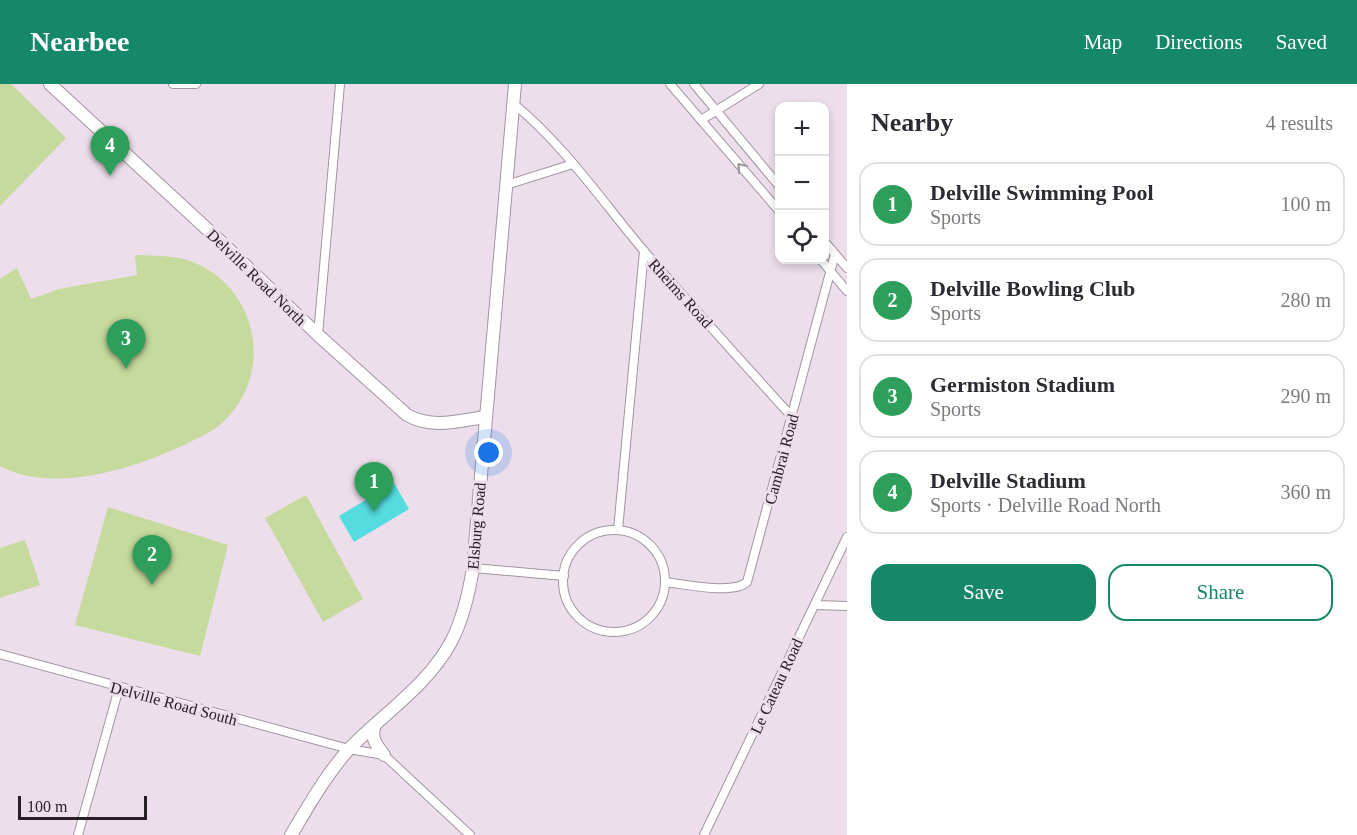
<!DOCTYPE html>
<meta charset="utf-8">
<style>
:root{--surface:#fff;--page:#f2f2f3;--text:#2b2b33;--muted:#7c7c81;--line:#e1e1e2;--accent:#158869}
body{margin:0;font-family:"Times New Roman",serif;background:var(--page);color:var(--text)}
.controls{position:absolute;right:18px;top:18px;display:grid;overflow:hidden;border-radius:12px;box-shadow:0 3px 9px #0003}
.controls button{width:54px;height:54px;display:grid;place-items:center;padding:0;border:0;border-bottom:2px solid var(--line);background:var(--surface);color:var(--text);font:30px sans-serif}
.scale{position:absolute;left:18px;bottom:15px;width:129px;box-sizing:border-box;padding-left:6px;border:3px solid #262025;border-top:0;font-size:16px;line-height:21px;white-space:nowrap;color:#262025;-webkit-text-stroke:4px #eddeeb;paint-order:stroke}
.you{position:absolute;left:489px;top:369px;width:21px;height:21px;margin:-15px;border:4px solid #fff;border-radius:50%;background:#1a73e8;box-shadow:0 0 0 9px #1a73e833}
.badge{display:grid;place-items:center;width:39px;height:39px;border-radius:50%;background:var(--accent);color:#fff;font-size:20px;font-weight:700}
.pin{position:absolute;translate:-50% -50px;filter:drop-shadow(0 2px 3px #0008)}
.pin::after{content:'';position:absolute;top:32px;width:21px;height:18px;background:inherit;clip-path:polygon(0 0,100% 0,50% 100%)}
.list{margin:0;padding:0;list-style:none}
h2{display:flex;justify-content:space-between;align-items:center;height:78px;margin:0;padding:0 24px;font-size:26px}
h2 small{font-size:20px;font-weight:400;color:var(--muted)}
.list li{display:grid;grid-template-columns:39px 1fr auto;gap:18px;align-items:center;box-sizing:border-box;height:84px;margin:0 12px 12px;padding:0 12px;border:2px solid var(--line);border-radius:18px}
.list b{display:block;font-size:22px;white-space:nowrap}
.list p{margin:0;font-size:20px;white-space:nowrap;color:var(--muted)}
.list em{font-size:20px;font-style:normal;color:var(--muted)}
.actions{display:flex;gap:12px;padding:18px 24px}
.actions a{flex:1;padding:14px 0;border:2px solid var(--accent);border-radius:18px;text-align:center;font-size:21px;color:var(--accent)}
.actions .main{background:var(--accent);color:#fff}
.icon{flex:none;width:33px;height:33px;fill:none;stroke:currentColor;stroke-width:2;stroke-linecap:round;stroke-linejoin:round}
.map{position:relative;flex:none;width:847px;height:751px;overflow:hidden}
header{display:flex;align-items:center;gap:36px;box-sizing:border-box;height:84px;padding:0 30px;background:var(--accent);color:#fff}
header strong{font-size:28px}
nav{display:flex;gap:33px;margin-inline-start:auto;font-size:21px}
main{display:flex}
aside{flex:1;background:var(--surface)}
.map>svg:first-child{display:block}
.green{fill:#c5da9c}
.water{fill:#54dce1}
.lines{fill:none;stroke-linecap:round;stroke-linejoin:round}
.minor-casing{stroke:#a294a0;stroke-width:10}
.secondary-casing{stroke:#a294a0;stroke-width:14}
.minor{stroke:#fff;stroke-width:8}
.secondary{stroke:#fff;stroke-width:12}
.oneway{stroke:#9d9b9d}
.labels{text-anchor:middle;stroke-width:6;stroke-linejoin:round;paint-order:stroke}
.street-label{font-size:16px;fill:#262025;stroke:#eddeeb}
</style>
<header>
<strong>Nearbee</strong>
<nav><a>Map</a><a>Directions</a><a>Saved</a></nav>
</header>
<main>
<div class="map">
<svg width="847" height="751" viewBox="0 0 847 751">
<rect width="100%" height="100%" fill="#eddeeb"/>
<g class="green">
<polygon points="0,0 11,0 66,54 0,122"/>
<path d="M135,171C154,172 175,171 193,178C255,203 274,282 229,332C218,345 203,352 188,359C136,384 55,411 0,382V195L17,184L31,215L59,205L137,191Z"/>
<polygon points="306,411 363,515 323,538 265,434"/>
<polygon points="108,423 228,461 200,572 75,541"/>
<polygon points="25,456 40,501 0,514 0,464"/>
</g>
<polygon class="water" points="394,399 409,425 354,458 339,432"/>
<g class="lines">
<defs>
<g id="minor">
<polyline points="173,0 196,0"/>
<polyline points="670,0 780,128"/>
<polyline points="694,0 780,103"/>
<path d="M514,20C564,61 602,117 644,167C692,223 743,279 793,334"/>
<polyline points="701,36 759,0"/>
<polyline points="506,101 573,80"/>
<polyline points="824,157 847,184"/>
<polyline points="821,176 847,207"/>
<polyline points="318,251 340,0"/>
<polyline points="618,446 644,167"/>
<circle cx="614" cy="497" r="51"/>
<polyline points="473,484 564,492"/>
<path d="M665,498C684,500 733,511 747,498L835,170"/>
<polyline points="815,521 847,522"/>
<polyline points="0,570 349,665 384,671 470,751"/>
<polyline points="78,751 119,604"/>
<polyline points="704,751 847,453"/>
</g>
<g id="secondary">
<path d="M50,0L220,157L318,251L407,331C432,345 458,337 485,333"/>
<path d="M375,641C370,653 376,661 384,671"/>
<path d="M291,751C309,721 327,689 350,664C383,630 428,601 451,558C463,535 469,509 473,484L515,0"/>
</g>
</defs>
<use href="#minor" class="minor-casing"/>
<use href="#secondary" class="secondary-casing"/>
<use href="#minor" class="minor"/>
<use href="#secondary" class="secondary"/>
</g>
<defs><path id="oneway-chevron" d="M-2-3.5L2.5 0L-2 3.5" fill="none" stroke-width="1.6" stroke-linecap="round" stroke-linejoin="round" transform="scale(1.5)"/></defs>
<use class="oneway" href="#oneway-chevron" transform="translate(741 83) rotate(-131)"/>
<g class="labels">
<g class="street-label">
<text transform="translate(257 193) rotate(44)" y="6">Delville Road North</text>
<text transform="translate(681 209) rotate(48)" y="6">Rheims Road</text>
<text transform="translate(781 375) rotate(-75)" y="6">Cambrai Road</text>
<text transform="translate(476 442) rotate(-85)" y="6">Elsburg Road</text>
<text transform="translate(776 602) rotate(-65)" y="6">Le Cateau Road</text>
<text transform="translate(174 619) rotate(15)" y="6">Delville Road South</text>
</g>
</g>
</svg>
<div class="controls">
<button>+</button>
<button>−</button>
<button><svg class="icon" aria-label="locate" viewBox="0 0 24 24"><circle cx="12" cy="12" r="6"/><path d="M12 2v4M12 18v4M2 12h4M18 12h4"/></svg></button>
</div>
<div class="scale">100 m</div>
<div class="you"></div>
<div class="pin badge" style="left:374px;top:428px;background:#2e9e5b">1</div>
<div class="pin badge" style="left:152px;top:501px;background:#2e9e5b">2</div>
<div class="pin badge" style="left:126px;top:285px;background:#2e9e5b">3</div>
<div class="pin badge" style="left:110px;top:92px;background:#2e9e5b">4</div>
</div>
<aside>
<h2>Nearby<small>4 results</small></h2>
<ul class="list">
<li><span class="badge" style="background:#2e9e5b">1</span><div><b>Delville Swimming Pool</b><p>Sports</p></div><em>100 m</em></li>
<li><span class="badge" style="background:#2e9e5b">2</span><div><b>Delville Bowling Club</b><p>Sports</p></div><em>280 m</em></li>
<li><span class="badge" style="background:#2e9e5b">3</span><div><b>Germiston Stadium</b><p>Sports</p></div><em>290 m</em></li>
<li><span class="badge" style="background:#2e9e5b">4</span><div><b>Delville Stadium</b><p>Sports · Delville Road North</p></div><em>360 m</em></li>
</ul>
<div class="actions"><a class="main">Save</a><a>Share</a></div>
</aside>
</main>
